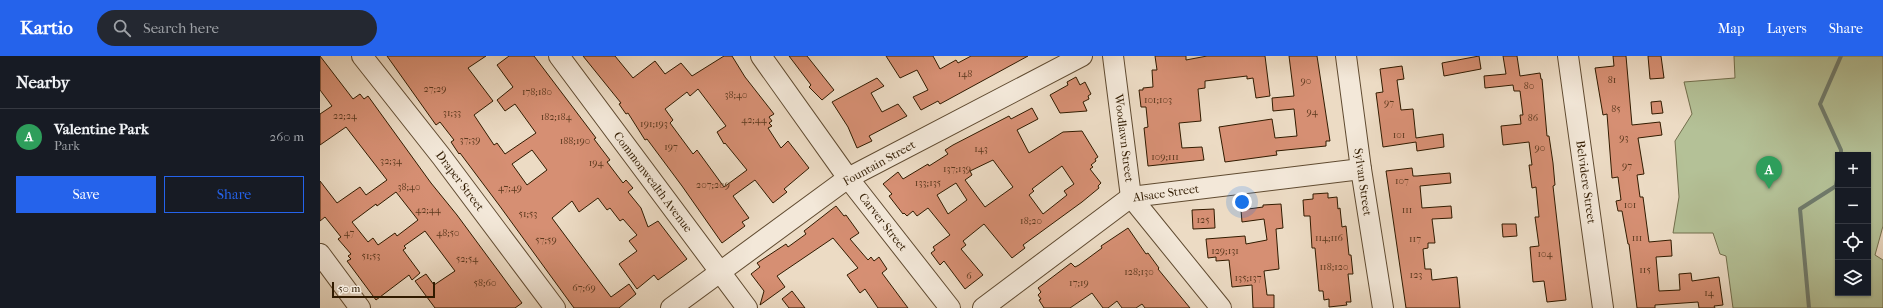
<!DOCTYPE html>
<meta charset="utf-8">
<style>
:root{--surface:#171b24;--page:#242831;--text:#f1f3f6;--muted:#9ea1a6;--line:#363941;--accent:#2563eb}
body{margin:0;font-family:"IM FELL French Canon",serif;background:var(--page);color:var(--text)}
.controls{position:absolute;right:12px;bottom:12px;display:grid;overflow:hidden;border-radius:0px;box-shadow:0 1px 3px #0004}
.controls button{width:36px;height:36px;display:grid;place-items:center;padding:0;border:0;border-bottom:1px solid var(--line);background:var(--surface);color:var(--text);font:20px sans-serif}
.scale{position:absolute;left:12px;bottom:10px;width:103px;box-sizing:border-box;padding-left:4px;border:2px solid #311b00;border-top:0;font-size:11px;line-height:14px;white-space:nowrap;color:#311b00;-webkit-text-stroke:3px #f3e8d9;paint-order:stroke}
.you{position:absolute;left:922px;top:146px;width:14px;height:14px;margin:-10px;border:3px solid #fff;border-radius:50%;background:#1a73e8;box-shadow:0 0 0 6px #1a73e833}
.badge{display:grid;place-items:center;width:26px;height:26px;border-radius:50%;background:var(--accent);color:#fff;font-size:13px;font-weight:700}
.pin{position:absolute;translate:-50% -33px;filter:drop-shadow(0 1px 2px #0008)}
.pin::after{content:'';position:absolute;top:21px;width:14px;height:12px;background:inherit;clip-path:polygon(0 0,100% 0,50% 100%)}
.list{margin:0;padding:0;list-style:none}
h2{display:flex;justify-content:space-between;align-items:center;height:52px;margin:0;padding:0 16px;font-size:17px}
h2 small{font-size:13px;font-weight:400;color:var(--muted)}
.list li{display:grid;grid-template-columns:26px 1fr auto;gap:12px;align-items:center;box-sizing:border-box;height:56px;padding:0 16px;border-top:1px solid var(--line)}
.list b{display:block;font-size:15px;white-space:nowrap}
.list p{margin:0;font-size:13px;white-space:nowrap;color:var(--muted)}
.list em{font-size:13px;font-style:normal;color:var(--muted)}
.actions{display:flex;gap:8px;padding:12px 16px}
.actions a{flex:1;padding:9px 0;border:1px solid var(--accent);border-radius:0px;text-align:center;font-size:14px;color:var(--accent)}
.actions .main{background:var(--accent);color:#fff}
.icon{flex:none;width:22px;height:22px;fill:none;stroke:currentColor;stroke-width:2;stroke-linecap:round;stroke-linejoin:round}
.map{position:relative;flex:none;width:1563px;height:252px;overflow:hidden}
header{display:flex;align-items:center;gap:24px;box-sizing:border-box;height:56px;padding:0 20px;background:var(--accent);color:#fff}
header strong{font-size:19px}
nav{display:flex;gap:22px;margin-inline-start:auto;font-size:14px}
.search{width:280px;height:36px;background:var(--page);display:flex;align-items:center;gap:10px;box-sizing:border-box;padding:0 14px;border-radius:22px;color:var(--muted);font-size:15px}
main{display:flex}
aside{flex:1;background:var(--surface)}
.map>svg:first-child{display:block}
.green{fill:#b4c197;stroke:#726e4c;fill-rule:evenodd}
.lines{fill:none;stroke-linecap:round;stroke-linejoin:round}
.stream{stroke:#6f7b6c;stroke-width:4}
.building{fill:#d68f73;stroke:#311b00;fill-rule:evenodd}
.minor-casing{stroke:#604b31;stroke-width:22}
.minor{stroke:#f3e8d9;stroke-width:20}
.labels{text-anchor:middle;stroke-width:3;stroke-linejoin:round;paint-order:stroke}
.number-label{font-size:10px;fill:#5a381d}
.street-label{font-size:12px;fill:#311b00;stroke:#f3e8d9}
</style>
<header>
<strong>Kartio</strong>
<div class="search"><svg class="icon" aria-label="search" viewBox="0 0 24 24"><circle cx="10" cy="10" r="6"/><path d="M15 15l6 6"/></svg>Search here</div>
<nav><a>Map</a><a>Layers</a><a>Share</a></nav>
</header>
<main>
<aside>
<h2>Nearby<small></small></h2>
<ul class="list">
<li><span class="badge" style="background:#2e9e5b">A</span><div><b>Valentine Park</b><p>Park</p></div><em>260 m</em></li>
</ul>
<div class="actions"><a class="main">Save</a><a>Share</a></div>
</aside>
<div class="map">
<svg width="1563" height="252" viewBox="0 0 1563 252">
<rect width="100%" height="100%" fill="#ecdbc4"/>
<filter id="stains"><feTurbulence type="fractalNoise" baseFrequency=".005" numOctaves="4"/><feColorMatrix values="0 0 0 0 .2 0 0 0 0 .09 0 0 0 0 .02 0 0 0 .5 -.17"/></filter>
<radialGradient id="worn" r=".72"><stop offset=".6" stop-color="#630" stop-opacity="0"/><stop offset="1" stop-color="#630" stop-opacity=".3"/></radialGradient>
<path class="green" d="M1414,0H1563V170L1555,199L1563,204V252H1413L1406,200L1400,198L1393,177H1353L1359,141L1355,85L1372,58L1364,26L1415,22ZM1518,99H1548V237H1518Z"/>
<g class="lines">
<g class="stream">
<polyline points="1521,99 1521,94 1500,48 1521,0"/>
<polyline points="1489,252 1480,153 1516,130 1518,117"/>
</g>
</g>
<g class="building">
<path d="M0,0L33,43L40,38L44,43L48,40L111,127L137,159L202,247L195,252H115L95,225L106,218L114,229L135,215L105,175L84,190L86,192L83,194L100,217L92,224L89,219L56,244L27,205L31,203L28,200L31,198L18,183L21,181L5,161L0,165V125L17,147L40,131L46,139L67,124L26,71L0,89V58L12,50L0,34ZM76,136L98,164L77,180L75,177L58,189L53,182L48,186L32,166L56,148L57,150Z"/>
<path d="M67,0H166L148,12L173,45L154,59L174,89L177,87L185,98L216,77L195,48L185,55L177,44L193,31L177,9L189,0H214L276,82L274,83L290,104L287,106L303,127L306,124L313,132L308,136L321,152L328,171L338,165L367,203L338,224L334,219L317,233L299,208L317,195L309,185L317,179L303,163L300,165L290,152L287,154L278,142L259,156L252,145L232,162L291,241L309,228L316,238L299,252H254L179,149L140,97L139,98L131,86L134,84L120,66L116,69ZM212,94L227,114L207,129L192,108Z"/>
<path d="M263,0H295L313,22L335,5L345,18L361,7L372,20L404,0H412L425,21L454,58L449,61L452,65L449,67L452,70L448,72L461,92L468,85L489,112L464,133L467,136L453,147L435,124L413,140L429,162L422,166L425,170L402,187L362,130L327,83L325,84L308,57L306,58L299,48L301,47ZM378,33L406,70L397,76L404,88L405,87L427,114L404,131L377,94L373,98L350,67L353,64L345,53L367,36L370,40Z"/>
<polygon points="469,0 487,0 514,34 502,44 489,31 491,29"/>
<polygon points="566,0 613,0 620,13 636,4 638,7 651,0 708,0 620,48 618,45 601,54 593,41 608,34 597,14 580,22"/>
<polygon points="835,0 866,0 866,4 887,0 945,0 950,40 936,42 933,22 927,23 927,20 885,25 885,32 878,33 881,65 859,67 862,92 882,91 884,104 828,110 824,72 828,71 826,51 821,51 819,34 823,34 823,32 833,31 832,14 837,14"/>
<polygon points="969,0 997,0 1010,85 1006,85 1006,90 956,95 957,99 905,106 899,71 952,63 955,82 977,80 974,53 953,55 952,42 974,40"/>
<polygon points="1159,0 1161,13 1124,20 1122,7"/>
<polygon points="1183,0 1197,0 1200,20 1220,17 1221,23 1222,23 1227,80 1229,80 1233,107 1235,129 1233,130 1246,244 1227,246 1224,225 1213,226 1210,191 1219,190 1215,161 1219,161 1216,131 1212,132 1209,109 1212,109 1209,86 1183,89 1181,70 1201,68 1200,59 1203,59 1200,35 1194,35 1193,29 1165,32 1164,20 1186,18"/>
<polygon points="1293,0 1306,0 1312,69 1340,66 1342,79 1318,82 1324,118 1317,119 1320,141 1323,141 1329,186 1351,184 1352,200 1336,201 1339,235 1360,234 1359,218 1371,217 1372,225 1399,221 1403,249 1394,250 1395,252 1379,252 1378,246 1335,249 1335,252 1317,252 1309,188 1308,188 1302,155 1298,155 1296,145 1301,144 1298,121 1292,122 1287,58 1283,59 1275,12 1294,10"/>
<polygon points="1328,0 1341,0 1344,22 1330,23"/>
<polygon points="1082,10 1084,23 1077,24 1081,54 1093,53 1096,82 1123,78 1124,91 1097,95 1096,86 1063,91 1056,37 1063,36 1060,13"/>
<polygon points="756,21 760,29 765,26 771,38 768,40 769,43 763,46 767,55 740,57 730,39 748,29 747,26"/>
<polygon points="557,22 564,30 551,37 562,56 578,48 587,60 549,80 552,85 537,92 528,71 512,46"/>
<polygon points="1341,45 1343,57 1332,58 1331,46"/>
<path d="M712,52L718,63L697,74L709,97L743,76L762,75L778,101L775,103L776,105L771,109L773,111L770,113L781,127L778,130L779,132L762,146L703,189L705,192L692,202L664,168L643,185L646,189L641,193L663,219L645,233L624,205L620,209L611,197L615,194L613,191L630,179L608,152L597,160L593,155L587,160L584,157L583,158L569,140L572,138L563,128L578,116L583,123L608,108L609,110L628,98L625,94L633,89L689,60L691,63ZM673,104L693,131L665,151L645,124L652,119L650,115ZM742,110L754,128L744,135L747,139L723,158L709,139L714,135L712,133ZM636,127L647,144L628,158L617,139Z"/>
<polygon points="1092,112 1093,120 1097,120 1130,117 1131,127 1100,130 1102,152 1131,150 1132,162 1112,163 1115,187 1108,187 1108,192 1103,193 1105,213 1111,213 1112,224 1137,221 1140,252 1086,252 1066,115"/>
<polygon points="1008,137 1008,142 1017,141 1018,153 1020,152 1022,171 1026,170 1029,199 1031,199 1033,218 1028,218 1031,246 1026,246 1027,249 1009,251 1009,243 1004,244 1003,235 999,235 995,192 992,192 990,160 984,160 983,144 993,143 993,138"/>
<polygon points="961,148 963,172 956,173 959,213 944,215 947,239 954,239 954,252 933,252 932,229 912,231 909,204 896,205 896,201 888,202 886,183 925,180 926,188 947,184 944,163 922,166 921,154 943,151 943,149"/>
<polygon points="516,150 524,160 526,159 539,177 530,183 548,204 551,201 554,205 559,201 567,213 562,217 588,252 558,252 545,233 540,237 527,219 538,212 513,182 457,220 465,231 440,249 444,235 431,218 440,211 437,207 466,188 468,191 486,178 484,175"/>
<polygon points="894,153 895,172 873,173 872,154"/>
<polygon points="1182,168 1196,168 1197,180 1183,181"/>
<polygon points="808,172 826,198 828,197 839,212 838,213 870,252 825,252 822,248 816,252 802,252 797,245 788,252 783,252 772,237 750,252 724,252 719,244 721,243 718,239 721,236 718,232 751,207 755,211 759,209 782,192 781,190"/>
<polygon points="472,235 485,252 469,252 462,243"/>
</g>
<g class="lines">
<defs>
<g id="minor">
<polyline points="42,0 121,100 235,252"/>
<polyline points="239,0 427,252"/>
<polyline points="441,0 528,122 630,252"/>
<polyline points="793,0 811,141 901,252"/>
<polyline points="1026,0 1041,113 1063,252"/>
<polyline points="1248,0 1283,252"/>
<polyline points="0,198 40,252"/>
<polyline points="351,252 528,122 762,0"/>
<polyline points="663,252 811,141 1041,113"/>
</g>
</defs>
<use href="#minor" class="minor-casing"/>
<use href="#minor" class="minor"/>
</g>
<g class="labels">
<g class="number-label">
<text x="645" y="21">148</text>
<text x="1292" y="27">81</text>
<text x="986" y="28">90</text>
<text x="1209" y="33">80</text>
<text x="115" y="36">27;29</text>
<text x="217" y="39">178;180</text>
<text x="416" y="42">38;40</text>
<text x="838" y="47">101;103</text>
<text x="1069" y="50">97</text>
<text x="1296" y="56">85</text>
<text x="992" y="59">94</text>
<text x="132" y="60">31;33</text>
<text x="25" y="63">22;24</text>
<text x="236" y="64">182;184</text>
<text x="1213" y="65">86</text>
<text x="434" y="67">42;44</text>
<text x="334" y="71">191;193</text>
<text x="1079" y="82">101</text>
<text x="1304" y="85">93</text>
<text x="150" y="87">37;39</text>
<text x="255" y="88">188;190</text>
<text x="351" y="94">197</text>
<text x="1220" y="95">90</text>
<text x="661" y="96">143</text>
<text x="845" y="104">109;111</text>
<text x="71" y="108">32;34</text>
<text x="276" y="110">194</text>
<text x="1307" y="113">97</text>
<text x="637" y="116">137;139</text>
<text x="1082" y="128">107</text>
<text x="608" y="130">133;135</text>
<text x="393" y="132">207;209</text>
<text x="89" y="134">38;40</text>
<text x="190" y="135">47;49</text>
<text x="1310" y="152">101</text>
<text x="108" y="157">42;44</text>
<text x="1087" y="157">111</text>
<text x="208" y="161">51;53</text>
<text x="883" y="167">125</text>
<text x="711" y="168">18;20</text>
<text x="29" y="180">47</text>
<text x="128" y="180">48;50</text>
<text x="1009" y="185">114;116</text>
<text x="1317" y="185">111</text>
<text x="1095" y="186">117</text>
<text x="226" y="187">57;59</text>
<text x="905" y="198">129;131</text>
<text x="1225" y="201">104</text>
<text x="51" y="203">51;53</text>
<text x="147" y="206">52;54</text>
<text x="1014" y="214">118;120</text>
<text x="1325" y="217">115</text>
<text x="819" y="219">128;130</text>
<text x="1096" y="222">123</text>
<text x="649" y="223">6</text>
<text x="928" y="225">135;137</text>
<text x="165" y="230">58;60</text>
<text x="759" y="230">17;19</text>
<text x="264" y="235">67;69</text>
<text x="1389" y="240">14</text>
</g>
<g class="street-label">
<text transform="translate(804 82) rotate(83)" y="4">Woodlawn Street</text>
<text transform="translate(559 107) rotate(-29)" y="4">Fountain Street</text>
<text transform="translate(140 125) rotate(53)" y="4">Draper Street</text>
<text transform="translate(333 126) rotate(53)" y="4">Commonwealth Avenue</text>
<text transform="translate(1043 126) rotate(82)" y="4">Sylvan Street</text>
<text transform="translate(1266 126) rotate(82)" y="4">Belvidere Street</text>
<text transform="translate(846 137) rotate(-8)" y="4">Alsace Street</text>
<text transform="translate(563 166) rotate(52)" y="4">Carver Street</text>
</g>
</g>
<rect width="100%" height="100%" filter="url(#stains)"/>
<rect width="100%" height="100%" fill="url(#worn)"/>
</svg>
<div class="controls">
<button>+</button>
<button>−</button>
<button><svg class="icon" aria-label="locate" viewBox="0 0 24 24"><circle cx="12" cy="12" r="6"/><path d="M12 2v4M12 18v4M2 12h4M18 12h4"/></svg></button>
<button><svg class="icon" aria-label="layers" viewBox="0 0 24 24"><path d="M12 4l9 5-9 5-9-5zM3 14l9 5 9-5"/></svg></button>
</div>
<div class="scale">50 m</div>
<div class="you"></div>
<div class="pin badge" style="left:1449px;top:133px;background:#2e9e5b">A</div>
</div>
</main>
